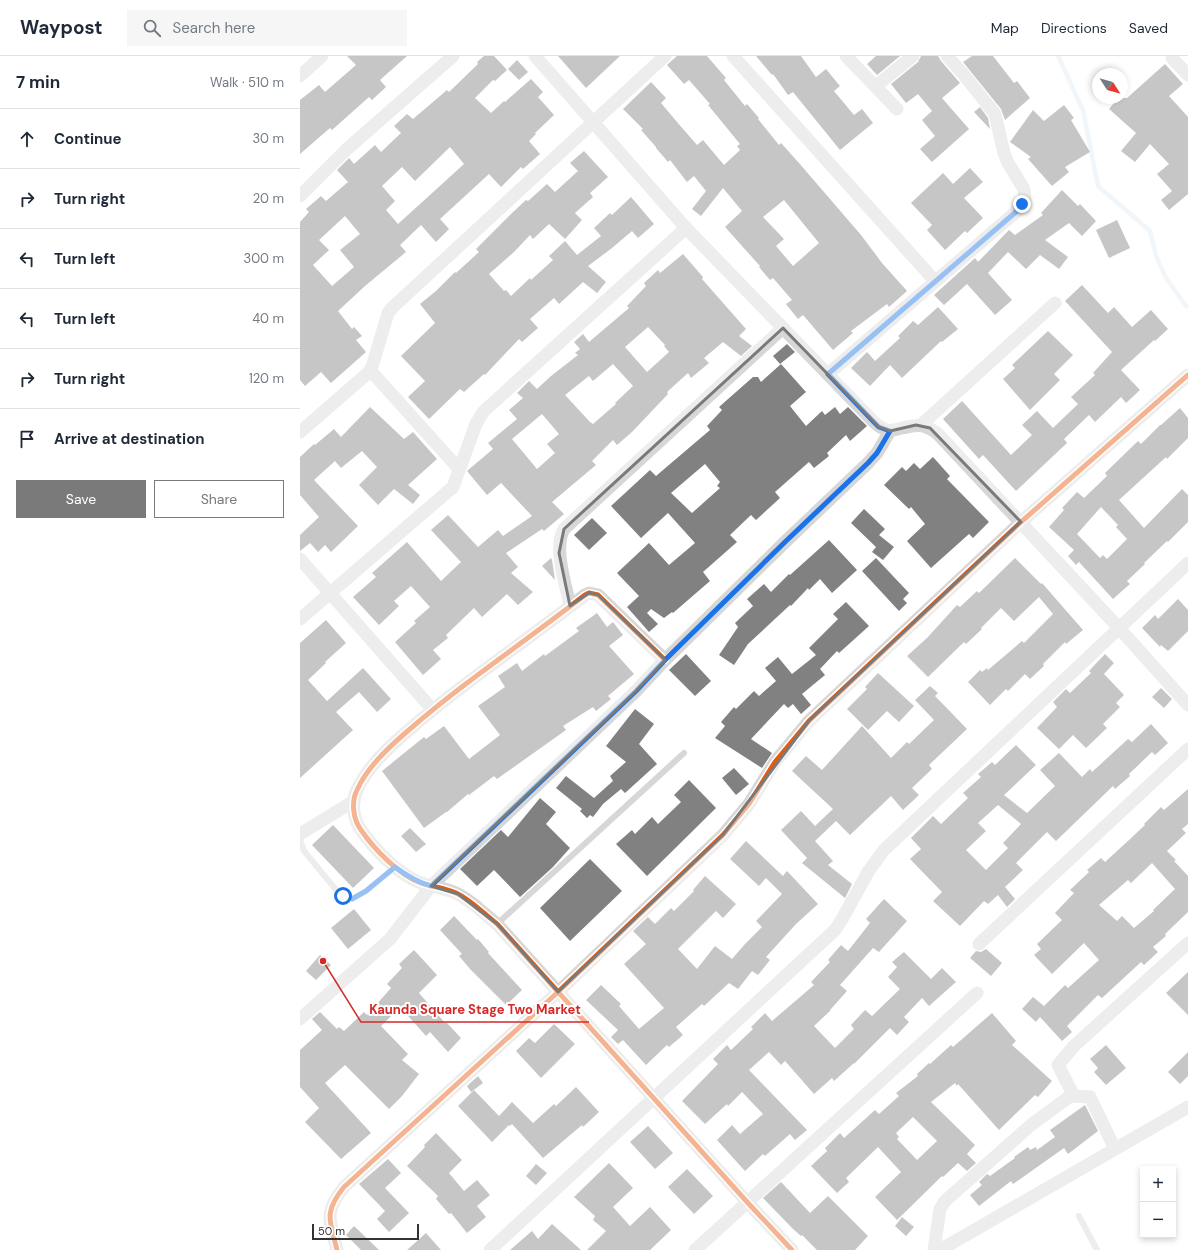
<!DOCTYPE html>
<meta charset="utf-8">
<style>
:root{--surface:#fff;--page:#f6f6f7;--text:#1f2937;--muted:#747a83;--line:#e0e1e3;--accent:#7a7a7a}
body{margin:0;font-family:"DM Sans",sans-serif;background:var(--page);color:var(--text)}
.controls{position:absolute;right:12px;bottom:12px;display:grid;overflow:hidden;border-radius:0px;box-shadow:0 2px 6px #0003}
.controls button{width:36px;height:36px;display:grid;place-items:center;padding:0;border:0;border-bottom:1px solid var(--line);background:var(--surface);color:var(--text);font:20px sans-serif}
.compass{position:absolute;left:792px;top:12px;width:36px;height:36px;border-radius:50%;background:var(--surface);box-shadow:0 2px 6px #0003;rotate:126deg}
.scale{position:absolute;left:12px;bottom:10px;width:107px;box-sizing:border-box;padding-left:4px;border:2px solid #333;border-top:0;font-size:11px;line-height:14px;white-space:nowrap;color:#333;-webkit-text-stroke:3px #fff;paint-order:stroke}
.stop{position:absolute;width:12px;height:12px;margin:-9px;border:3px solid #1a73e8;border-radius:50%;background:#fff}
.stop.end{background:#1a73e8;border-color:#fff;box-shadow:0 1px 4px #0008}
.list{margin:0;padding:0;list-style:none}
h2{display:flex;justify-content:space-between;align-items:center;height:52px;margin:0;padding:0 16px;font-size:17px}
h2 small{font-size:13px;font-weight:400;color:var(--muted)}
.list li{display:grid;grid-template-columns:26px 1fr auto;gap:12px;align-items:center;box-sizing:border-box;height:60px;padding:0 16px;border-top:1px solid var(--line)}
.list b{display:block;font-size:15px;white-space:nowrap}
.list em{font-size:13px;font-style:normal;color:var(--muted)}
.actions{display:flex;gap:8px;padding:12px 16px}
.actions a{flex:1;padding:9px 0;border:1px solid var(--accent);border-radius:0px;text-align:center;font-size:14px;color:var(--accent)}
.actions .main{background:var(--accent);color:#fff}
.icon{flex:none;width:22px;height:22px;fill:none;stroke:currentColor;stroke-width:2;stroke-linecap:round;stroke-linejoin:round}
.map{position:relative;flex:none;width:888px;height:1194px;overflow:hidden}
header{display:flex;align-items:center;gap:24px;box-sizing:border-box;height:56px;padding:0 20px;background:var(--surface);border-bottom:1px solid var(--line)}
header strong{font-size:19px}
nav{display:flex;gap:22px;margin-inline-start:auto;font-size:14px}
.search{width:280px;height:36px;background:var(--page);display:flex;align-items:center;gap:10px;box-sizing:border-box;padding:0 14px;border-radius:0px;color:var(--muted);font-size:15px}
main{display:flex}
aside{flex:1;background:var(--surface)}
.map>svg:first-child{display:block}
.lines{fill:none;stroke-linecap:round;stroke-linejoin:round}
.stream{stroke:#ddebf3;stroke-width:4.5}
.building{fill:#818181;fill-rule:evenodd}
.service{stroke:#d7d7d7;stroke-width:6}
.minor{stroke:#d7d7d7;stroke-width:13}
.cycleway-casing{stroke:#fff;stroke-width:8}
.cycleway{stroke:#e8590c;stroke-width:5}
.route{stroke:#1a73e8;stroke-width:5}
.marked{fill:none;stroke:#7a7a7a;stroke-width:3;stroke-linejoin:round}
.leader{fill:none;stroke:#d62828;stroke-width:1.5}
.callout-dot{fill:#d62828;stroke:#fff;stroke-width:1.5}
.callout-label{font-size:13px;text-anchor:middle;font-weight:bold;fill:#d62828;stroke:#fff;stroke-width:4;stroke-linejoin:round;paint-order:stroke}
</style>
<header>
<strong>Waypost</strong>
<div class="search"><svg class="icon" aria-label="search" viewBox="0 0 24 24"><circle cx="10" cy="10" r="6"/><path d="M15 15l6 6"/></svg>Search here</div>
<nav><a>Map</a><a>Directions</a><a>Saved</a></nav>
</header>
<main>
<aside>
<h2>7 min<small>Walk · 510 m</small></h2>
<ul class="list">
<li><svg class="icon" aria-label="ahead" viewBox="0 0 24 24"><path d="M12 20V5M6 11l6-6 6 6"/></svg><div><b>Continue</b></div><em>30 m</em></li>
<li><svg class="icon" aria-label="right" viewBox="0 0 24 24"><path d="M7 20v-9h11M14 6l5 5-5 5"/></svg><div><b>Turn right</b></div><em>20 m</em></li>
<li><svg class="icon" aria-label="left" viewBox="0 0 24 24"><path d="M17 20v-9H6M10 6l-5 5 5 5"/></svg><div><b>Turn left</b></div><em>300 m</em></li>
<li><svg class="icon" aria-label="left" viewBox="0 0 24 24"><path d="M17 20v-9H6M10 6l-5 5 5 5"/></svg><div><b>Turn left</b></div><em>40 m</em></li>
<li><svg class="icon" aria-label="right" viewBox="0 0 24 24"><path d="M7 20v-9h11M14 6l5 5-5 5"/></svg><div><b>Turn right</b></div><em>120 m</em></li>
<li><svg class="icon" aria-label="arrive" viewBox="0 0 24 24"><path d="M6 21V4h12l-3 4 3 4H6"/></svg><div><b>Arrive at destination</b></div></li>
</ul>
<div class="actions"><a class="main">Save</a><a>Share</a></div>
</aside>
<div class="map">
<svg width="888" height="1194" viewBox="0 0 888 1194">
<rect width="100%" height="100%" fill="#fff"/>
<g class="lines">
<polyline class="stream" points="758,0 783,54 798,130 850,175 856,200 866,222 886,250 888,251"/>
</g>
<g class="building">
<polygon points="47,0 107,0 80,24 86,31 72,44 69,41 32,74 30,72 0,98 0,44 19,29 25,36 56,9"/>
<path d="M184,0H194L207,14L195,25L193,24L175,42L191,57L204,45L205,46L231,23L243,36L238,41L254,59L235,77L236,78L229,85L240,98L223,113L221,111L201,131L189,118L140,163L149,173L136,186L121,169L100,189L106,196L65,230L38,255L52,273L54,271L62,280L56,284L66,296L31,327L21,316L5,330L0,324V166L9,156L6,153L21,140L26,145L48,126L37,114L49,102L54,108L75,89L81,96L101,77L94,70L107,58L113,63L147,34L149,36L178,8L177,6ZM150,91L164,108L98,168L86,154L95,145L82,130L102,111L115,125ZM45,160L60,178L40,194L54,211L32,230L13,209L29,194L19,184Z"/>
<polygon points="258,0 320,0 286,32"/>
<path d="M377,0H407L426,22L424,24L445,50L447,48L459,62L458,63L479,89L481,87L499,107L561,179L582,207L607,235L589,251L587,248L551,275L553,277L533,294L503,259L498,263L486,248L492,244L473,222L470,224L459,211L460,210L425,171L442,155L423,132L401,160L392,153L406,135L394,120L387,126L370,104L368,106L356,92V91L341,74L343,73L323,53L351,26L366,42L361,47L377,66L397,89L403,84L424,109L440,94L437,90L440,88L408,49L410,48L389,24L384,28L367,9ZM484,144L519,187L493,210L476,190L484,183L463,161Z"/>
<polygon points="456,0 501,0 516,21 526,13 540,30 534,35 554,59 562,53 573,67 540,94 493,36 488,39 473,18 472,19"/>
<polygon points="576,0 600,0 577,19 567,8"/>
<polygon points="621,0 638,0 641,5 660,27 642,42 669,73 632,106 620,93 635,80 622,64 632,55 618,38 606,47 591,28 618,6"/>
<polygon points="672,0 693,0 714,27 717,25 730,42 705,64 701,53 663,6"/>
<polygon points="217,4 228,16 219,24 208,13"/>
<polygon points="865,8 883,28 869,40 888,61 888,138 869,154 861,144 872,135 857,118 869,108 850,88 835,106 821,95 836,77 809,53 818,42 827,42"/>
<polygon points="764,49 774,62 771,64 790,96 765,111 769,116 752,130 728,103 731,101 710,86 733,54 744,65"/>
<polygon points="680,51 688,62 690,73 674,56"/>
<polygon points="284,95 308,121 290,137 293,141 275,157 282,164 265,183 249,168 233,183 230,179 214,196 189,218 204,235 206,234 211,240 230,222 231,224 253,204 249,200 265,185 277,199 301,180 294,172 310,157 312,159 331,141 354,168 338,182 332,175 312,192 288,210 306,226 297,237 283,226 259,248 254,242 230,263 238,272 222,286 219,283 185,319 184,318 164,336 160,333 129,363 108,341 125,325 101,300 135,267 120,248 136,235 155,216 156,217 179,196 176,193 212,157 226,144 228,145 247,128 255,136 278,115 270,107"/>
<polygon points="670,112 683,126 664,142 683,162 667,177 665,175 645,194 627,174 632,169 611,147 643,117 653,128"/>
<polygon points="762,134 778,150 780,148 796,165 782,180 769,167 745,184 768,201 759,213 740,199 726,213 708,196 688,217 712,244 695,259 667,228 644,249 634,239 675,202 678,206 709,174 715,179 743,159 741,157"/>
<polygon points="817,164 830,192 809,202 796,174"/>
<path d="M383,198L403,221L402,223L446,273L439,280L452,290L441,300L423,286L404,302L409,307L391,322L388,317L367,336L368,338L332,376L317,389L313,384L292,405L296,409L252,446L264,458L244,475L242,473L206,497L218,511L211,517L233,536L218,549L207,538L182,561L174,552L146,579L148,582L133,594L141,603L123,619L95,586L116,567L114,565L130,551L111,530L94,545L99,550L79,569L53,541L76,521L72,517L107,486L141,525L161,506L131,474L148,459L178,491L198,474L203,480L232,460L201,427L187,439L167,415L193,393L188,387L217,363L209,354L223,342L217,337L229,325L237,333L251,320L278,299L275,297L280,293L274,286L283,278L289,286L329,252L327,250L346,230L344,227L358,214L360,217ZM348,271L365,289L364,290L369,296L347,316L325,291ZM313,308L333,330L315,347L316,348L293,368L290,366L265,339L289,320L293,325ZM242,358L259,378L247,388L255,397L237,413L212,383Z"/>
<polygon points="782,229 808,257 814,251 832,271 851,254 868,273 855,285 854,284 821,314 840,334 826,347 821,341 795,366 789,359 764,383 767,387 716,435 683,399 679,403 643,363 662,345 711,399 732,379 722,369 737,355 753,372 778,348 771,341 795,319 793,317 812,296 765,245"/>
<polygon points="638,251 658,273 642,286 641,285 602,322 590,309 570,330 551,312 567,296 575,305 600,282 598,280 613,265 618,269"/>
<polygon points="748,275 773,299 754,318 760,324 730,354 703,323 715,312 712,309"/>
<polygon points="487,288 495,296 480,308 473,300"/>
<path d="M481,308L506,336L490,350L506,370L522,355L525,359L535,351L540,358L548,351L567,370L550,385L546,379L527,397L529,400L514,412L509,406L475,436L480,442L456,464L451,459L430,479L437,486L403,516L410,525L373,557L372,556L364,562L351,553L347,557L358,568L349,576L327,551L339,540L317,517L349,487L369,509L395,487L368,457L341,482L311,450L350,414L356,420L410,374L407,370L422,354L419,351L453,321H458L461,326ZM405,408L420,426L417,430L420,432L392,457L371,437Z"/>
<polygon points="70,351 104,383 113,376 137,403 108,429 120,439 113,448 94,433 78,449 59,429 77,411 62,395 41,412 35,405 14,424 58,470 31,496 25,489 18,496 10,487 0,495 0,479 19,461 0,439 0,401 14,388 15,389 34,373 41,381"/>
<path d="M880,352L888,362V382L867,403L866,401L819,444L844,472L882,433L888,439V466L868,486L867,485L844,507L845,508L827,525L830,528L813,543L779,506L776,509L768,500L774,494L749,471L764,454L762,452L777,436L784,442L807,420L805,417L838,385L841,388L860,369H861ZM801,451L818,469L816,471L827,483L807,503L803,499L800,502L777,478Z"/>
<polygon points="633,401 650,420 647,423 689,466 673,482 669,478 631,512 607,485 625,468 611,451 609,453 584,429 602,411 606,415 614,407 620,413"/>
<polygon points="564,453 585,473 579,479 594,491 583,504 572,496 576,491 551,467"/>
<polygon points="292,462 307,477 289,494 274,479"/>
<polygon points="529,484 557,514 532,537 520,523 509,534 508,532 491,550 490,549 448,588 434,609 419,599 438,571 435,567 453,550 447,543 464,528 471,536 489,518 490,519"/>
<polygon points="251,502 252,504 255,524 242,510"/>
<polygon points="576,502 609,537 603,543 607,547 599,555 562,515"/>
<polygon points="715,502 741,528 742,527 783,574 766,588 765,586 743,608 744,610 730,623 725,618 708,635 706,633 690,649 668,626 680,614 682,616 687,612 688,614 722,585 724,587 753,558 739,541 714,565 701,552 681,572 682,573 666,588 664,586 628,621 607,600 627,582 657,549 660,551 677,535 679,537"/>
<polygon points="878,543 888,554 888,575 868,595 861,589 860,591 842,572 855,559 858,563"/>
<polygon points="546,546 569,570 539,597 537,595 520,613 525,619 502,638 511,649 501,658 493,648 488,652 484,648 451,683 472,697 462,712 415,682 425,670 421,666 434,651 436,653 454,635 459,640 476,625 465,612 478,601 492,618 516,599 509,592 538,563 533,558"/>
<polygon points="297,557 307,571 313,566 323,579 309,590 334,618 308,640 311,643 296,655 293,651 263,670 266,674 197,723 194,720 169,739 168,738 147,756 146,756 124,772 82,715 124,681 126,683 144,670 169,703 200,679 178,650 205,631 198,620 217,607 222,615 244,598 245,600 279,575 276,572"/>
<polygon points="26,564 46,587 25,606 26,607 8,624 27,645 63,612 91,643 77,656 59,636 36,656 53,674 0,722 0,587"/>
<polygon points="386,598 411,625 395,640 369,614"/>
<polygon points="805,598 814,607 804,618 824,639 816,647 820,651 803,668 807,672 786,692 773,679 759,693 737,672 757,651 753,646 766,633 770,637 791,617 789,615"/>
<polygon points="578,617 614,650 599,666 587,655 568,674 547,653 567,633 565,631"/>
<polygon points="630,630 638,637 635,640 667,673 629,709 632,713 612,732 619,739 603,754 591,740 550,779 536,765 515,785 533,805 528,809 552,828 545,842 502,807 507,802 481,774 501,755 515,770 533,753 492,715 506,700 522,714 562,670 591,702 607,686 609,688 634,664 615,644"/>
<polygon points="861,632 872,643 864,652 852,641"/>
<polygon points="335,653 354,668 339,688 357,708 325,737 321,733 303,748 293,761 290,759 287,762 280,755 282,753 256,732 266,720 294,742 313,725 310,720 326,706 306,690"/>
<path d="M851,668L868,687L855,699L852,696L829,718L830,720L815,733L813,730L756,785L747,776L716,807L723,814L705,831L715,843L707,851L698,839L688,848L684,845L660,870L633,845L642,836L610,803L621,793L611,782L633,760L641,768L668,742L663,737L681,721L678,718L692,706L695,709L716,689L736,709L704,739L727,757L755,730L740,714L759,697L782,721L790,713L792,716L828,683L832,686ZM698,749L721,768L703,787L708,792L686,814L666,794L686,775L678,767Z"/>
<polygon points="434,712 449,728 436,739 422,722"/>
<polygon points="389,724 416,752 347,820 316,788 332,774 335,778 352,761 358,768 381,746 374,739"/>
<path d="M888,733V768L882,773L886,777L867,795L876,804L874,805L888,820V856L865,878L866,880L853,891L858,896L844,909L841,906L802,942L798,939L767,970L772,976L762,985L740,961L736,966L722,953L733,941L744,950L765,929L768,932L799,904L784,887L752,918L734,899L741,893L737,888L762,864L755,857L774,837L770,834L789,816L787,814L801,802L805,806L829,784L845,769L844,768L861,751L864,754ZM852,807L875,833L853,854L854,855L834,872L822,860L817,865L799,849L828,824L831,827Z"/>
<polygon points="240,742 256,756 246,768 270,792 253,811 220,841 194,814 177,830 160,813 201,774 208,781"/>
<polygon points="33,769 74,812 53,832 12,789"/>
<polygon points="110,772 126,788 116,796 101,780"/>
<polygon points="446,785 483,820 487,815 518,848 496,868 466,901 470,904 458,919 452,915 438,933 429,927 404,950 402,948 376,971 383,979 369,991 367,989 346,1009 323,984 318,988 311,981 318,974 286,944 301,929 321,948 319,950 339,973 364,952 324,908 346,888 333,875 348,861 355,868 371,852 374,855 394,835 393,834 405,820 436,848 423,862 416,855 378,893 397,913 415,890 432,903 445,888 462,871 456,865 482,838 466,822 459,830 430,803"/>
<polygon points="290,803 322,835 270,885 240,852"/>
<polygon points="584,843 607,865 579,896 573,892 540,929 547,935 530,954 531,954 514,970 535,992 554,973 551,969 565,954 572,960 600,933 588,921 597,911 592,906 604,896 631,923 642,912 656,926 629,950 622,942 604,961 609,966 597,979 590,972 554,1008 554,1007 534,1025 532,1022 514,1038 485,1005 481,1009 469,996 449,1014 507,1074 495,1084 490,1078 465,1100 463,1098 445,1115 417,1084 432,1069 440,1078 463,1058 442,1036 428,1050 427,1048 405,1068 382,1045 418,1008 413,1003 427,989 431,994 453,973 451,971 465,957 472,965 514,929 511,926 530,906 528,904 541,889 548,895 570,867 566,863"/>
<polygon points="54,853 71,874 48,893 31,872"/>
<polygon points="154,860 177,884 178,883 189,896 188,897 222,934 206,949 170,913 159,900 162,898 140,874"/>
<polygon points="686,893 702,907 691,920 670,902 676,895 681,896"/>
<polygon points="114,894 137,919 119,937 145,967 146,966 161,982 148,996 130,976 126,980 100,951 81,970 108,998 102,1004 119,1018 102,1040 89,1053 45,1009 25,1027 71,1077 41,1103 5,1066 19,1052 0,1031 0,994 22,974 12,963 20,956 37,973 39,971 44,975 64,956 67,959 91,932 87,928 102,912 99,908"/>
<polygon points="20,899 31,909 16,924 6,915"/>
<polygon points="888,916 888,959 866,937"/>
<path d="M692,957L716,985L712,989L752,1025L738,1041L735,1039L699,1074L658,1028L657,1030L655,1027L631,1046L675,1089L667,1098L676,1107L667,1115L658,1107L643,1121L642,1120L597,1164L575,1141L601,1116L578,1091L546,1122L549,1126L537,1137L511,1110L527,1095L525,1092L540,1077L544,1082L575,1054L579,1058L599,1040L596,1037L618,1020L617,1018L629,1007L630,1008L651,989L653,991ZM613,1061L637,1085L617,1104L597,1083L599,1081L596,1077Z"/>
<polygon points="254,968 275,988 241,1022 216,995 229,982 235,987"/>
<polygon points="806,989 826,1012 806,1029 794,1016 798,1012 790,1003"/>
<polygon points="888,996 888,1020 880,1028 868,1016"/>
<polygon points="178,1020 183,1027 171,1036 167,1030"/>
<polygon points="276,1031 299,1056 283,1071 282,1069 243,1102 212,1068 210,1070 209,1069 192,1086 158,1050 174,1034 199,1060 212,1046 233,1067 254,1048 256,1050"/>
<polygon points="785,1049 798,1075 768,1098 764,1092 713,1128 711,1125 679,1150 670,1139 682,1129 679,1126 687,1118 690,1120 715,1102 714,1101 728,1091 730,1094 736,1091 737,1094 755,1081 750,1074"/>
<polygon points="348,1070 373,1097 355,1113 330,1086"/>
<polygon points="136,1077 162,1104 149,1117 164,1135 177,1124 190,1139 177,1150 186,1161 167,1177 151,1157 149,1158 136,1143 138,1140 107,1110 125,1091 124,1089"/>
<polygon points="88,1103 101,1117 85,1132 109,1157 89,1176 77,1163 85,1155 59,1128"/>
<polygon points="309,1107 333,1132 313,1151 330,1170 350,1151 371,1174 350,1194 287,1194 306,1175 293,1164 295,1160 274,1141"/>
<polygon points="236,1108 247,1117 236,1129 226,1120"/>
<polygon points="387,1113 413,1140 394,1158 368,1131"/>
<polygon points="481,1126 510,1157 528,1140 568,1180 555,1194 517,1194 502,1179 501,1180 493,1173 463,1142"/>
<polygon points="602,1161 614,1171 606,1180 595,1170"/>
<polygon points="252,1168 281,1194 210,1194 232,1175 238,1183"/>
<polygon points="54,1170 79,1194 61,1194 46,1179"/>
<polygon points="126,1177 141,1194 107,1194"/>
</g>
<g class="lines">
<g class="service">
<polyline points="0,784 4,795 37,835 43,840 52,843 66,835 95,811"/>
<polyline points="197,868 384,697"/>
<polyline points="779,1160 797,1194"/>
</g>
<g class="minor">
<path d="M235,0L386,172L573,365C577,369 581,372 586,374C590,375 594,374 598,373C615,369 622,366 637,377L819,572L888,649"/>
<polyline points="433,0 635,225"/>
<polyline points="546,0 597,53"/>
<polyline points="872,2 888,19"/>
<polyline points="0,20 22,0"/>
<polyline points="576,30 613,0"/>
<polyline points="0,140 47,93 153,0"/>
<polyline points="70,314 159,413"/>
<polyline points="528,318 717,155 725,144 724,133 708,107 704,97 695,58 664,19 647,0"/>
<polyline points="621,369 755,247"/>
<polyline points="0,376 68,317 72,311 88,257 93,251 365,0"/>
<polyline points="0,503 132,653"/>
<path d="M270,550C266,529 253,492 264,473L483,272"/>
<polyline points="0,563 153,431 176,368 183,356 386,172"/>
<path d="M365,604L298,539L289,537L285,539C250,566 214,592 179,618C152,638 128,657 103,679C86,694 67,712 57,734C51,746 53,763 61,774C74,793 99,819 121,827C133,831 145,832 156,837C171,844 184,858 197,868L448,1147L492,1194"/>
<polyline points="0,778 54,745"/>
<polyline points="679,888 888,693"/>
<polyline points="0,963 90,883 131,830 336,635 365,604 485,486 568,407 577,397 590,375"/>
<polyline points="774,1040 758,1009 774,990 888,887"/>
<path d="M37,1194C30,1165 23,1157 44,1131L258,936L423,779L449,748L475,706L509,665L721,466L888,319"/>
<polyline points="190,1194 535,874 541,865 568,816 584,794 888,507"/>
<polyline points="395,1194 677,937"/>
<polyline points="634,1194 640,1153 645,1145 731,1069 769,1041 774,1040 790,1041 815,1093"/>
<polyline points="640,1194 888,1051"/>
</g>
<defs>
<g id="cycleway">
<path d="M365,604L298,539L289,537L285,539C250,566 214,592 179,618C152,638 128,657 103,679C86,694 67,712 57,734C51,746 53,763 61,774C74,793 99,819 121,827C133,831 145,832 156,837C171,844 184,858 197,868L448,1147L492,1194"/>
<path d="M37,1194C30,1165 23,1157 44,1131L258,936L423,779L449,748L475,706L509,665L721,466L888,319"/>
</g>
</defs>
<use href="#cycleway" class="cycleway-casing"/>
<use href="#cycleway" class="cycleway"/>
</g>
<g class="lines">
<path class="route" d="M43,840L52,843L66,835L95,811C107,820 117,826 131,830L336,635L365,604L485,486L568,407L577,397L590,375L579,371L573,365L528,318L717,155L722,148"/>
</g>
<path d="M0 0H888V1194H0ZM483,272L579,371L590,375L616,369L630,372L721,466L509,665L423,779L258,936L197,868L158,838L131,830L336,635L365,604L298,539L289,537L270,550L259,497L264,473Z" fill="#fff" fill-opacity=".55" fill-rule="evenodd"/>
<path class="marked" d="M483,272L579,371L590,375L616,369L630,372L721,466L509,665L423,779L258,936L197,868L158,838L131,830L336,635L365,604L298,539L289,537L270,550L259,497L264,473Z"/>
<path class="leader" d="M23 905L61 966H289"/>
<circle class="callout-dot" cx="23" cy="905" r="4"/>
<g class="callout-label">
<text x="175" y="958">Kaunda Square Stage Two Market</text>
</g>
</svg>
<div class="controls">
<button>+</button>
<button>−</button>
</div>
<svg class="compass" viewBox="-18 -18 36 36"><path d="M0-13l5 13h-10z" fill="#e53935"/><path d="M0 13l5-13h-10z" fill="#747a83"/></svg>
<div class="scale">50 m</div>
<div class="stop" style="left:43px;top:840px"></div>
<div class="stop end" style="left:722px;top:148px"></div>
</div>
</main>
